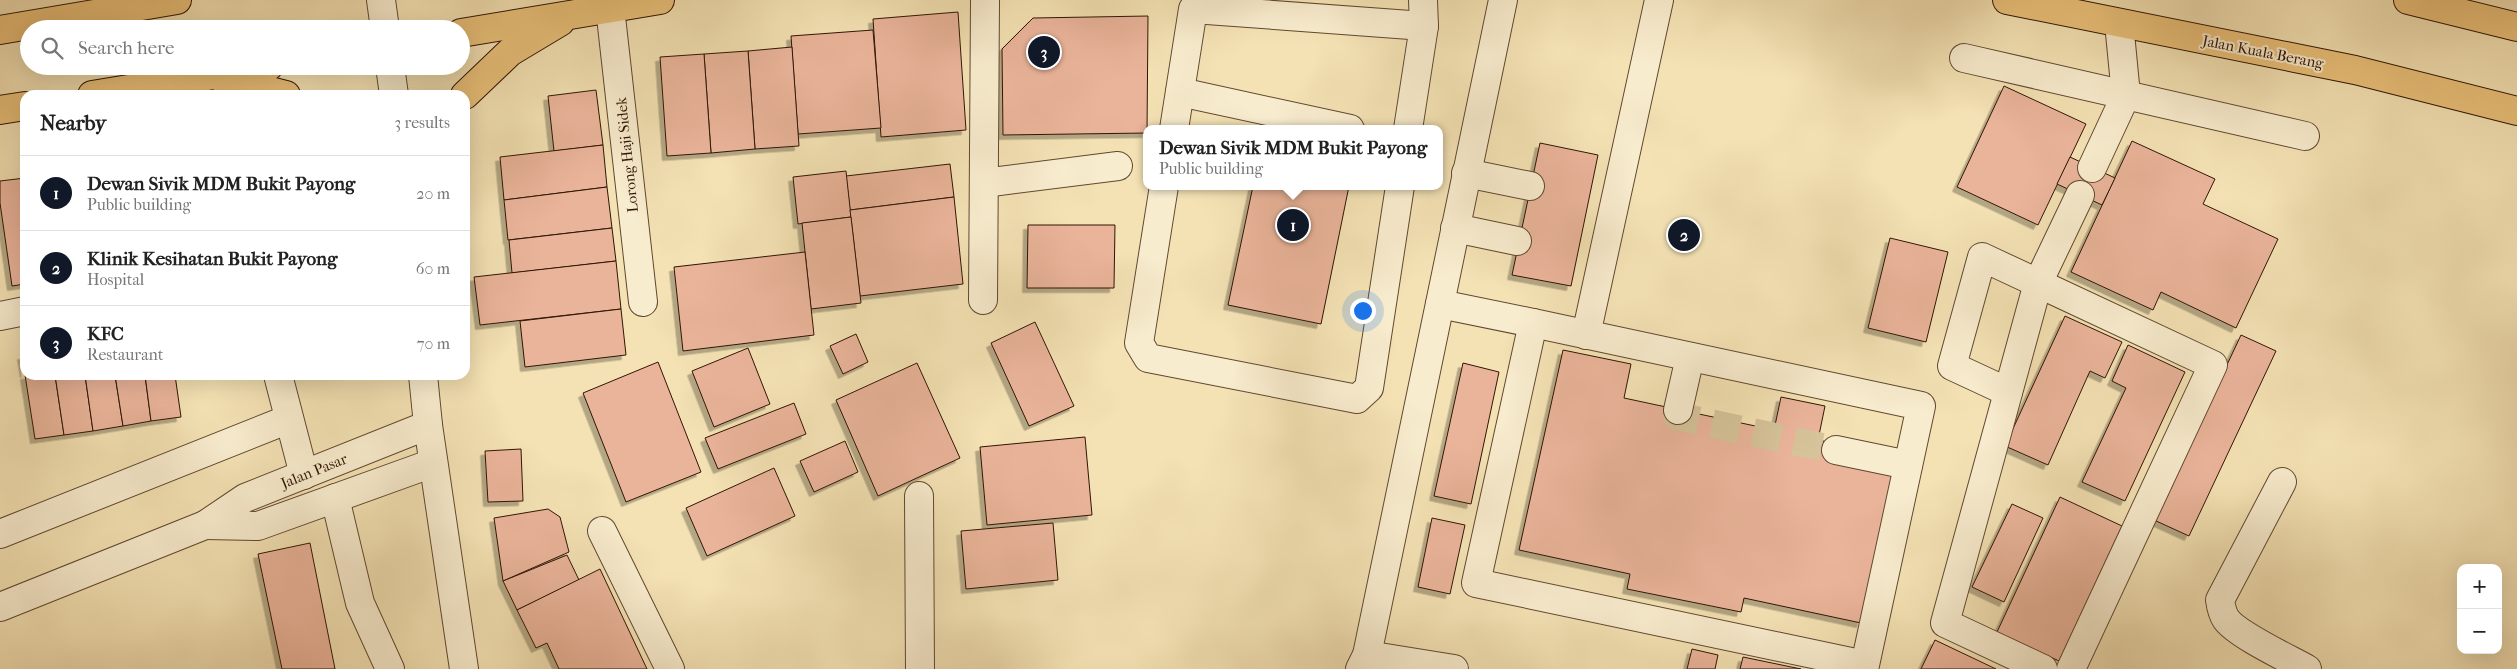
<!DOCTYPE html>
<meta charset="utf-8">
<style>
:root{--surface:#fff;--page:#f6f6f6;--text:#222;--muted:#767676;--line:#e0e0e0;--accent:#111827}
body{margin:0;font-family:"IM FELL French Canon",serif;background:var(--page);color:var(--text)}
.controls{position:absolute;right:15px;bottom:15px;display:grid;overflow:hidden;border-radius:10px;box-shadow:0 5px 20px #0002}
.controls button{width:45px;height:45px;display:grid;place-items:center;padding:0;border:0;border-bottom:1px solid var(--line);background:var(--surface);color:var(--text);font:25px sans-serif}
.you{position:absolute;left:1362px;top:310px;width:18px;height:18px;margin:-12px;border:4px solid #fff;border-radius:50%;background:#1a73e8;box-shadow:0 0 0 8px #1a73e833}
.badge{display:grid;place-items:center;width:32px;height:32px;border-radius:50%;background:var(--accent);color:#fff;font-size:16px;font-weight:700}
.pin{position:absolute;translate:-50% -50%;border:2px solid #fff;box-shadow:0 1px 5px #0006}
.popup{position:absolute;left:1143px;top:125px;width:300px;height:65px;box-sizing:border-box;display:grid;place-content:center;border-radius:10px;background:var(--surface);filter:drop-shadow(0 1px 4px #0005);font-size:16px;white-space:nowrap;color:var(--muted)}
.popup b{font-size:19px;color:var(--text)}
.popup::after{content:'';position:absolute;left:50%;top:100%;margin-left:-10px;border:10px solid transparent;border-top-color:var(--surface)}
.list{margin:0;padding:0;list-style:none}
h2{display:flex;justify-content:space-between;align-items:center;height:65px;margin:0;padding:0 20px;font-size:21px}
h2 small{font-size:16px;font-weight:400;color:var(--muted)}
.list li{display:grid;grid-template-columns:32px 1fr auto;gap:15px;align-items:center;box-sizing:border-box;height:75px;padding:0 20px;border-top:1px solid var(--line)}
.list b{display:block;font-size:19px;white-space:nowrap}
.list p{margin:0;font-size:16px;white-space:nowrap;color:var(--muted)}
.list em{font-size:16px;font-style:normal;color:var(--muted)}
.icon{flex:none;width:28px;height:28px;fill:none;stroke:currentColor;stroke-width:2;stroke-linecap:round;stroke-linejoin:round}
.map{position:relative;flex:none;width:2517px;height:669px;overflow:hidden}
.search{position:absolute;background:var(--surface);box-shadow:0 5px 20px #0002;left:20px;top:20px;width:450px;height:55px;display:flex;align-items:center;gap:12px;box-sizing:border-box;padding:0 18px;border-radius:28px;color:var(--muted);font-size:19px}
.panel{position:absolute;background:var(--surface);box-shadow:0 5px 20px #0002;left:20px;top:90px;width:450px;height:290px;border-radius:15px}
.map>svg:first-child{display:block}
.building{fill:#eab49a;stroke:#2f1504;filter:url(#shadow)}
.lines{fill:none;stroke-linecap:round;stroke-linejoin:round}
.minor-tunnel{stroke:#d6c39a;stroke-width:28;stroke-dasharray:28 14;stroke-linecap:butt}
.minor-casing{stroke:#604830;stroke-width:30}
.highway-casing{stroke:#2f1504;stroke-width:30}
.minor{stroke:#f8ecce;stroke-width:28}
.highway{stroke:#eac17a;stroke-width:28}
.labels{text-anchor:middle;stroke-width:4;stroke-linejoin:round;paint-order:stroke}
.street-label{font-size:15px;fill:#2f1504;stroke:#f8ecce}
</style>
<div class="map">
<svg width="2517" height="669" viewBox="0 0 2517 669">
<defs>
<filter id="shadow"><feDropShadow dx="-4.5" dy="4.5" stdDeviation="0" flood-color="#0004"/></filter>
</defs>
<rect width="100%" height="100%" fill="#f4e2b4"/>
<filter id="stains"><feTurbulence type="fractalNoise" baseFrequency=".004" numOctaves="4"/><feColorMatrix values="0 0 0 0 .2 0 0 0 0 .09 0 0 0 0 .02 0 0 0 .5 -.17"/></filter>
<radialGradient id="worn" r=".72"><stop offset=".6" stop-color="#630" stop-opacity="0"/><stop offset="1" stop-color="#630" stop-opacity=".3"/></radialGradient>
<g class="building">
<polygon points="958,12 966,130 881,137 873,19"/>
<polygon points="1148,16 1147,133 1003,135 1002,49 1033,18"/>
<polygon points="873,30 881,128 798,134 791,36"/>
<polygon points="792,47 799,146 755,149 748,51"/>
<polygon points="748,51 755,149 711,153 704,54"/>
<polygon points="704,54 711,153 667,156 660,57"/>
<polygon points="2004,86 2086,124 2038,225 1957,187"/>
<polygon points="596,90 603,145 554,151 548,96"/>
<polygon points="2132,141 2215,179 2203,204 2278,239 2236,328 2161,292 2153,310 2071,272"/>
<polygon points="1540,143 1598,155 1571,286 1512,275"/>
<polygon points="603,145 607,187 504,200 500,157"/>
<polygon points="2070,157 2115,178 2102,205 2057,184"/>
<polygon points="950,164 954,197 850,210 846,176"/>
<polygon points="846,171 851,217 798,224 793,177"/>
<polygon points="25,178 25,284 12,286 0,203 0,181"/>
<polygon points="1253,186 1349,186 1321,324 1228,305"/>
<polygon points="607,187 612,228 508,240 504,200"/>
<polygon points="954,197 963,284 860,296 850,210"/>
<polygon points="851,217 861,303 811,309 802,223"/>
<polygon points="1028,225 1115,225 1114,288 1027,288"/>
<polygon points="612,228 616,261 512,273 509,240"/>
<polygon points="1890,238 1948,252 1926,342 1868,328"/>
<polygon points="805,252 814,335 683,351 674,267"/>
<polygon points="616,261 621,309 480,325 474,277"/>
<polygon points="621,309 626,355 525,367 520,321"/>
<polygon points="2065,316 2122,342 2105,378 2090,371 2048,465 2005,446"/>
<polygon points="1035,322 1074,406 1029,426 991,343"/>
<polygon points="856,334 868,362 843,374 830,346"/>
<polygon points="2241,335 2276,351 2189,536 2154,520"/>
<polygon points="2128,345 2185,372 2125,501 2082,482 2126,388 2112,381"/>
<polygon points="748,348 770,404 714,427 692,371"/>
<polygon points="1563,350 1631,364 1624,398 1774,430 1781,397 1825,406 1818,440 1838,444 1894,476 1861,623 1744,598 1741,612 1627,589 1630,574 1519,550"/>
<polygon points="22,355 25,355 25,373"/>
<polygon points="658,362 701,472 626,502 583,393"/>
<polygon points="917,363 960,458 878,496 836,400"/>
<polygon points="1463,363 1499,372 1471,504 1434,496"/>
<polygon points="25,375 55,375 64,435 35,439"/>
<polygon points="55,375 85,375 93,431 64,435"/>
<polygon points="85,375 115,375 123,426 93,431"/>
<polygon points="115,375 145,375 151,421 123,426"/>
<polygon points="145,375 175,375 181,417 151,421"/>
<polygon points="794,403 806,434 718,469 705,438"/>
<polygon points="1085,437 1092,515 987,525 980,447"/>
<polygon points="845,441 858,472 814,492 800,461"/>
<polygon points="521,449 523,501 488,502 485,451"/>
<polygon points="774,468 795,516 707,556 686,508"/>
<polygon points="2060,497 2122,526 2059,661 1997,632"/>
<polygon points="2012,504 2043,518 2004,602 1972,587"/>
<polygon points="548,509 560,517 569,552 503,581 494,518"/>
<polygon points="1432,518 1465,525 1450,594 1418,587"/>
<polygon points="1053,523 1058,580 966,589 961,531"/>
<polygon points="310,543 335,669 282,669 258,554"/>
<polygon points="567,555 579,580 517,610 503,581"/>
<polygon points="600,569 647,669 559,669 547,643 536,648 517,610"/>
<polygon points="1935,640 1996,669 1921,669"/>
<polygon points="1692,649 1718,655 1715,669 1687,669"/>
<polygon points="1743,657 1801,669 1740,669"/>
</g>
<g class="lines">
<polyline class="minor-tunnel" points="1678,410 1677,416 1836,450"/>
<defs>
<g id="minor">
<polyline points="381,0 385,29"/>
<polyline points="610,8 643,302"/>
<polyline points="1964,58 2305,136"/>
<polyline points="390,66 394,95"/>
<polyline points="1180,92 1350,129"/>
<polyline points="1174,129 1193,9 1424,26"/>
<polyline points="1408,129 1424,26 1423,0"/>
<polyline points="2092,168 2126,95 2119,23"/>
<polyline points="1466,173 1530,186"/>
<polyline points="984,183 1118,166"/>
<polyline points="1164,186 1139,343 1148,358 1357,399 1369,388 1400,186"/>
<polyline points="1455,228 1517,241"/>
<polyline points="983,300 985,0"/>
<polyline points="1440,304 1533,323"/>
<polyline points="0,316 25,311"/>
<polygon points="1533,323 1921,406 1865,665 1476,583"/>
<polyline points="1586,335 1659,0"/>
<polyline points="278,375 304,475"/>
<polyline points="423,375 428,425 464,669"/>
<polyline points="2008,392 1952,366 1982,257 2213,365 2071,669"/>
<polyline points="1678,410 1690,357"/>
<polyline points="1836,450 1908,465"/>
<path d="M2282,482L2220,600C2221,607 2222,613 2226,619C2236,634 2289,659 2307,669"/>
<polyline points="919,496 920,669"/>
<polyline points="335,498 360,603 390,669"/>
<polyline points="205,525 258,526 433,463"/>
<polyline points="602,531 670,669"/>
<polyline points="0,534 289,419"/>
<polyline points="0,607 205,525 245,498 428,425"/>
<polyline points="1367,655 1454,669"/>
<polyline points="1360,669 1367,655 1503,0"/>
<polyline points="2043,669 1945,623 2038,283 2080,195"/>
</g>
<g id="highway">
<polyline points="2007,0 2355,70 2517,111"/>
<polyline points="2408,0 2517,27"/>
<polyline points="0,30 177,0"/>
<polyline points="461,33 660,0"/>
<polyline points="223,79 286,95"/>
<polyline points="92,95 269,66"/>
<polyline points="465,95 510,52 560,22"/>
<polyline points="0,110 25,106"/>
</g>
</defs>
<use href="#minor" class="minor-casing"/>
<use href="#highway" class="highway-casing"/>
<use href="#minor" class="minor"/>
<use href="#highway" class="highway"/>
</g>
<g class="labels">
<g class="street-label">
<text transform="translate(2263 52) rotate(11)" y="5">Jalan Kuala Berang</text>
<text transform="translate(627 155) rotate(-96)" y="5">Lorong Haji Sidek</text>
<text transform="translate(314 471) rotate(-22)" y="5">Jalan Pasar</text>
</g>
</g>
<rect width="100%" height="100%" filter="url(#stains)"/>
<rect width="100%" height="100%" fill="url(#worn)"/>
</svg>
<div class="controls">
<button>+</button>
<button>−</button>
</div>
<div class="you"></div>
<div class="pin badge" style="left:1293px;top:225px">1</div>
<div class="popup"><b>Dewan Sivik MDM Bukit Payong</b>Public building</div>
<div class="pin badge" style="left:1684px;top:235px">2</div>
<div class="pin badge" style="left:1044px;top:52px">3</div>
<div class="search"><svg class="icon" aria-label="search" viewBox="0 0 24 24"><circle cx="10" cy="10" r="6"/><path d="M15 15l6 6"/></svg>Search here</div>
<section class="panel">
<h2>Nearby<small>3 results</small></h2>
<ul class="list">
<li><span class="badge">1</span><div><b>Dewan Sivik MDM Bukit Payong</b><p>Public building</p></div><em>20 m</em></li>
<li><span class="badge">2</span><div><b>Klinik Kesihatan Bukit Payong</b><p>Hospital</p></div><em>60 m</em></li>
<li><span class="badge">3</span><div><b>KFC</b><p>Restaurant</p></div><em>70 m</em></li>
</ul>
</section>
</div>
